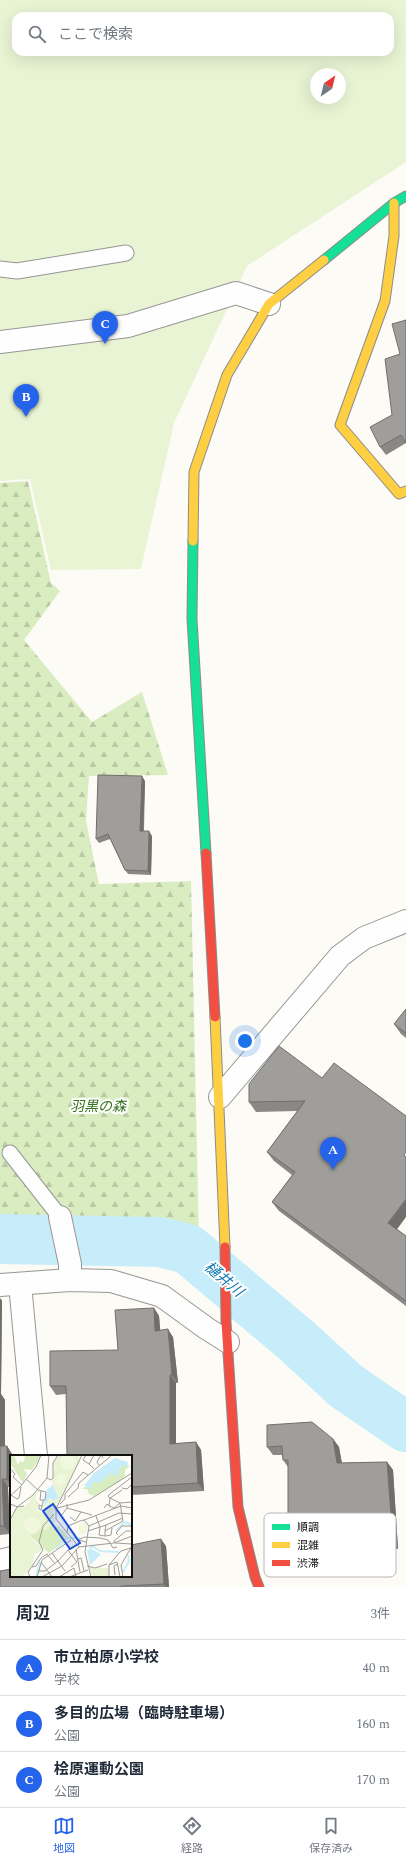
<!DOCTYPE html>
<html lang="ja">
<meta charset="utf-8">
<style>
:root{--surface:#fff;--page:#f6f6f7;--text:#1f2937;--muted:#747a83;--line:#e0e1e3;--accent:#2563eb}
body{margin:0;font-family:Spectral,"Noto Sans JP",serif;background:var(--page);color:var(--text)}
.compass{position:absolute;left:310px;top:68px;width:36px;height:36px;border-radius:50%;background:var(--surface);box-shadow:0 4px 16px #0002;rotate:35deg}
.you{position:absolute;left:245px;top:1041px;width:14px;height:14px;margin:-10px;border:3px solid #fff;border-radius:50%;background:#1a73e8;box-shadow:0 0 0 6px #1a73e833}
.badge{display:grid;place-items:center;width:26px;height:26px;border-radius:50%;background:var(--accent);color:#fff;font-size:13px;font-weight:700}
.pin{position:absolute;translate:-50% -33px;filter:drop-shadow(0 1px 2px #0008)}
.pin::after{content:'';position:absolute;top:21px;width:14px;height:12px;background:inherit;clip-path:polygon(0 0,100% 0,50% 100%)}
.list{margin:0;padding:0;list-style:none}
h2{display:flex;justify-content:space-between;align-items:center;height:52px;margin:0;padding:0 16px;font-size:17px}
h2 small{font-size:13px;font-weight:400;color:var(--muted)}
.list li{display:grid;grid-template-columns:26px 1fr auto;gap:12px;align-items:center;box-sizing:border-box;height:56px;padding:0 16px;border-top:1px solid var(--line)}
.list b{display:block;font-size:15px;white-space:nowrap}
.list p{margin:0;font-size:13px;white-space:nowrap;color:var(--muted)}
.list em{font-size:13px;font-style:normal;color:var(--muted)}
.icon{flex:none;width:22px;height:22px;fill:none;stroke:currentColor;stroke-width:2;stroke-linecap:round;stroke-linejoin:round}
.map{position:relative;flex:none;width:406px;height:1587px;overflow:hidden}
.search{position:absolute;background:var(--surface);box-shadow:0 4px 16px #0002;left:12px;right:12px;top:12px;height:44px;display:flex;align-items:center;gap:10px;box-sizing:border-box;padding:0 14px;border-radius:12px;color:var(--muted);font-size:15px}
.sheet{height:220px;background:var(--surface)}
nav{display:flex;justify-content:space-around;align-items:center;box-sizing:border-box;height:56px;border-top:1px solid var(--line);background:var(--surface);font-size:11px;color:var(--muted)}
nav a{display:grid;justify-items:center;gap:2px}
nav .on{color:var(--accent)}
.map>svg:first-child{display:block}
.forest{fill:url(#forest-firs)}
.park{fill:#e9f4d4;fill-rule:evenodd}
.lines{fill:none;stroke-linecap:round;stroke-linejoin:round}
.river{stroke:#c8edfa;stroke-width:50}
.lane-casing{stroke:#969694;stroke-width:17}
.street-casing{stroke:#969694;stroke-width:24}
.fast-casing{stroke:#8d8c8a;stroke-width:11}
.slow-casing{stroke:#8d8c8a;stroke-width:11}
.jam-casing{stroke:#8d8c8a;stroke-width:11}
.lane{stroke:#fffefe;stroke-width:15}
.street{stroke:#fffefe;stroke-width:22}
.fast{stroke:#16e098;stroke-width:9}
.slow{stroke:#ffcf43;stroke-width:9}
.jam{stroke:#f24e42;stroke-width:9}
.wall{fill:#8a8885}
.shaded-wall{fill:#706f6c}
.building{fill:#a09e9b;stroke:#706f6c}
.labels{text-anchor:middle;stroke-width:4;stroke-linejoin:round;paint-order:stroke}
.park-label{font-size:14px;font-style:italic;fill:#337018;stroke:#fff}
.water-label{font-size:15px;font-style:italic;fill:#0b78b0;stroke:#fff}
.inset-river{fill:none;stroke:#c8edfa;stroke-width:2}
.inset-road{fill:none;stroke:#9e9d9a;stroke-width:1}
.view{fill:#1d4ed8;fill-opacity:0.15;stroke:#1d4ed8;stroke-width:2}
.inset-edge{fill:none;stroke:#101010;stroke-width:2}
.key{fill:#fff;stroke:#b7b7b7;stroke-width:1}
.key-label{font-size:11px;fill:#101010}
</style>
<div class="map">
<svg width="406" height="1587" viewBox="0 0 406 1587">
<defs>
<pattern id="forest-firs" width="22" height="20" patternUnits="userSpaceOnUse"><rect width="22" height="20" fill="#daedc1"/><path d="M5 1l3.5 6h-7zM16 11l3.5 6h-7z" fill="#bacaa5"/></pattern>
</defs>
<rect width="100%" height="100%" fill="#fcfbf6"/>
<polygon class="forest" points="28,481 51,583 60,591 24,640 92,722 142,692 168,775 89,776 86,821 99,884 191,881 199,1241 160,1224 0,1226 0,483"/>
<path class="park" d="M0,0H406V162L247,266L174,423L141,569L51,570L30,479L0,481ZM16,16H390V52H16ZM316,74H340V98H316Z"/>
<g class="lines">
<polyline class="river" points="0,1239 160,1242 188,1249 296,1340 346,1386 406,1427"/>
<defs>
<g id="lane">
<polyline points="0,269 17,271 126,253"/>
<polyline points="10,1153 60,1217"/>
</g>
<g id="street">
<polyline points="0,342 128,326 236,293 269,304"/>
<polyline points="220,1097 340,956 364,938 406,921"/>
<polyline points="60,1217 70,1264 70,1280"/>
<polyline points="20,1284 36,1456"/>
<polyline points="0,1285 70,1280 111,1281 162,1296 206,1328 228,1342"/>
<polyline points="0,1561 11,1558"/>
</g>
<g id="fast">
<polyline points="324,260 394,203 406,196"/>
<polyline points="193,541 192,619 206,853"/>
</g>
<g id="slow">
<polyline points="394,203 394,236 385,301 340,425 399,494 406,491"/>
<polyline points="193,541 194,472 227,375 269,304 324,260"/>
<polyline points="215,1017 225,1247"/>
</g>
<g id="jam">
<polyline points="206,853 215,1017"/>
<polyline points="225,1247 226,1322 238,1507 255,1577 259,1587"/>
</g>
</defs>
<use href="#lane" class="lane-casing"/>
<use href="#street" class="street-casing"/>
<use href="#fast" class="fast-casing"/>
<use href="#slow" class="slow-casing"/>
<use href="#jam" class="jam-casing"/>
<use href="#lane" class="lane"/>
<use href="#street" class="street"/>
<use href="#fast" class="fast"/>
<use href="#slow" class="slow"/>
<use href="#jam" class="jam"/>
</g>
<g class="wall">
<polygon points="406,320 406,443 386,455 380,447 392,415"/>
<polygon points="145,781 144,831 152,836 151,875 128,874 125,870 110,839 99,843 96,839"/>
<polygon points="406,1009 406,1038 401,1034 394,1024"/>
<polygon points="322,1078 397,1229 406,1236 406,1306 279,1211 272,1202 292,1175 274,1161 267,1152 297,1111 256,1112 249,1102"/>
<polygon points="0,1298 2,1301 1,1394 5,1400 5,1446 7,1446 12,1454 11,1456 11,1487 8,1487 10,1534 0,1535"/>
<polygon points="154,1308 159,1316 160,1330 173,1337 178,1383 176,1383 176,1444 196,1442 201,1450 204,1491 131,1495 131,1456 66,1394 56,1395 50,1386 118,1350"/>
<polygon points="333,1439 339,1447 342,1463 387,1462 393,1470 398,1549 308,1553 302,1545 302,1537 293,1537 288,1530 288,1467 283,1460 282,1455 273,1455 267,1447"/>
<polygon points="166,1546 169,1587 0,1587"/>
</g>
<g class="shaded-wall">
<polygon points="142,776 145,781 143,836 140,831"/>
<polygon points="149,831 152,836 151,875 148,871"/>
<polygon points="406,1199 406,1217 395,1232 388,1223"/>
<polygon points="0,1298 2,1301 1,1394 5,1400 5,1454 0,1447"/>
<polygon points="154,1308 159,1316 161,1339 155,1331"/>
<polygon points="168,1329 173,1337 178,1383 172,1375"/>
<polygon points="170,1375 176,1383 176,1452 170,1444"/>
<polygon points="333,1439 339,1447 343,1471 337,1463"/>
<polygon points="196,1442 201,1450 204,1491 198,1483"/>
<polygon points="7,1446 12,1454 12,1456 11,1456 11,1485 7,1479"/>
<polygon points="387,1462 393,1470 398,1549 393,1541"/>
<polygon points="2,1479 8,1487 10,1534 4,1526"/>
<polygon points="161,1539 166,1546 169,1587 166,1587 164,1584"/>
</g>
<g class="building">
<polygon points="406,320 406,443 401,435 380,447 370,427 392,415 385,359 400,354 392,324"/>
<polygon points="98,775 142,776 140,831 149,831 148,871 125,870 108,834 96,839"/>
<polygon points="406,1009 406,1033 394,1024"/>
<polygon points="279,1046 322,1078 334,1063 406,1116 406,1152 404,1155 406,1157 406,1199 388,1223 406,1236 406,1301 272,1202 295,1172 267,1152 305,1101 249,1102 249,1084"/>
<polygon points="154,1308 155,1331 168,1329 172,1375 170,1375 170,1444 196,1442 198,1483 131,1487 131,1456 67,1456 66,1386 50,1386 50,1351 118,1350 115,1310"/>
<polygon points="312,1422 333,1439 337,1463 387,1462 393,1541 302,1545 302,1529 288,1530 288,1460 283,1460 282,1446 267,1447 267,1425"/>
<polygon points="0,1446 7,1446 7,1479 2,1479 4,1526 0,1526"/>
<polygon points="161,1539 164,1584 121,1586 121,1587 0,1587 0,1571 11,1569 11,1576 131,1576 131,1545"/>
</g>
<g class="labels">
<g class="park-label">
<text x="98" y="1111">羽黒の森</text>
</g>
<g class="water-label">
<text transform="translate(224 1279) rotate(40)" y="5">樋井川</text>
</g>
</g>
<g transform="translate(10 1455)">
<rect width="122" height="122" fill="#fcfbf6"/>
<path d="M0,0H4L8,10L10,6L14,7L15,0H31L22,15L14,14L17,19L13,28L0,8ZM113,9L120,11L115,15V21L110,26L84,41L79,39L77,34H72L101,16L109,14ZM42,67L44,71L50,72L49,75L52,74L59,83L39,98L18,79H24L32,73L36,75Z" fill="#daedc1"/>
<path d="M48,0H67L70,4L43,58L46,68L42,67L36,75L32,73L24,79L18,80L33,94L24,100L23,109L13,122H0V67L6,53H11L20,47L19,44L29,35L25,43L29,48L27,56L32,58L40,43L43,45L49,42L42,27L45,13L43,8ZM90,111L92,113H99V122H83L79,112L86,114Z" fill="#e9f4d4"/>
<path d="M50 7a8 8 0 1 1 16 0a8 8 0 1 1-16 0ZM49,18L57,21L51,32L44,28ZM14 70a8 8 0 1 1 16 0a8 8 0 1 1-16 0ZM75,68L78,71L75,79L68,80L69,69Z" fill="#f2f8de"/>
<path d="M105,3L118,7L117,11H111L107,22L101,17L97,24L95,21L91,28L83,27L81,34L74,31L84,18ZM43,30L49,43L43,45L40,43L34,52L37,34ZM81,94L91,99L80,110L77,95Z" fill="#c8edfa"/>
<path class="inset-river" d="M106,76L115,67L122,70M46,94L58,83H70M80,94L82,91L90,96L109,97M113,117L119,106L118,100M26,122L30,107"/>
<path class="inset-road" d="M72,0L46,54V64L69,92L104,88L122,81M76,0L73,5L79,9M89,10L87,7L91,0L93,3M0,13L5,19L3,22L12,30M84,14L79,9L84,0M37,23L41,25L43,23V8L48,0M16,24L28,35L36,37L35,45H33V48L31,55L29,54V50L32,51M69,28L102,0M112,33L117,34L122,29M31,36L30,45H33M55,39L73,17L78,20M1,40L7,44L9,43L11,32M0,41L10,32L26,12L31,0M58,42L68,33L69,28M0,49L8,52L14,51M50,49L55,44V39M57,49V53L82,60M99,51L104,53L110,48L122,47M47,53L79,45L122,18M94,53L97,49L99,51L100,43L98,41L101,38L122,22M46,55L51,61L57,53M86,61L90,72L89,80L95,81M60,62L65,66L71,57M0,65L7,52L23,40L37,23L39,0M74,65L111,51L122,53M102,73L101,80L95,81V76L113,66L110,48L100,43L112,35M78,76L96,70M95,76L96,70L113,63M122,76H116L104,86L105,88L122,89M57,78L58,71L70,66L74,65L79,71M108,80L106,78L112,71H122M76,87L68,85L75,82L90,83L98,85L103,93L107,92M66,94L70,117M58,95L67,107L61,112M42,98L55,116M68,104L71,103L74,116M31,107L42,122M99,110L111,96L121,93M77,111L85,113L97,109M22,112L26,111L31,103L37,99L45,109M28,116H35L48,106L60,93L55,87M105,120L104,111L108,109M20,122L18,117L33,95L29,87L33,71L44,59M27,122L32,105L61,85M32,122L52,111L69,92M49,122L64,113L66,122M59,122L78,115M81,122L75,97L79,71L109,58L122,59M99,122V110L107,107L110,122M113,122L111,110L122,91"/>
<path class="view" d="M43,49L70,88L60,94L33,56Z"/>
<rect width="122" height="122" class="inset-edge"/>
</g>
<rect x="264" y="1513" width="132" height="64" rx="6" class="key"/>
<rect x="272" y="1524" width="18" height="6" fill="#16e098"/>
<rect x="272" y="1542" width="18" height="6" fill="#ffcf43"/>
<rect x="272" y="1560" width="18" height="6" fill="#f24e42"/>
<g class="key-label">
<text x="297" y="1531">順調</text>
<text x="297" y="1549">混雑</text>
<text x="297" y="1567">渋滞</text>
</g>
</svg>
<svg class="compass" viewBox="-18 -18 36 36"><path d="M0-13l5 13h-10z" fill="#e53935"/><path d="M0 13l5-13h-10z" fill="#747a83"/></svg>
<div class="you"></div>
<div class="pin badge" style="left:333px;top:1170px">A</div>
<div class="pin badge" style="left:26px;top:417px">B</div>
<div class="pin badge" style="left:105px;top:344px">C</div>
<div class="search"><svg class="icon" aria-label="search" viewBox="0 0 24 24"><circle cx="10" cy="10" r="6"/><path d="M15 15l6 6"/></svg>ここで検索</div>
</div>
<section class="sheet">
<h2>周辺<small>3件</small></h2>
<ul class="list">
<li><span class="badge">A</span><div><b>市立柏原小学校</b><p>学校</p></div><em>40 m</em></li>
<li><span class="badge">B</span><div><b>多目的広場（臨時駐車場）</b><p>公園</p></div><em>160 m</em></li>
<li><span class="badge">C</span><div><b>桧原運動公園</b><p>公園</p></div><em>170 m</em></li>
</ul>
</section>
<nav>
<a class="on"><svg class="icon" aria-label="map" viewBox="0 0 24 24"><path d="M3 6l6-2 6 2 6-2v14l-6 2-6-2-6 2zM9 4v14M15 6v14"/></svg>地図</a>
<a><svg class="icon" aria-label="directions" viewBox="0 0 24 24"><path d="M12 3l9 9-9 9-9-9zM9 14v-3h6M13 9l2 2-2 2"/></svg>経路</a>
<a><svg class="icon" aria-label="saved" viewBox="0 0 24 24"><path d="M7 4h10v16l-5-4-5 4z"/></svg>保存済み</a>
</nav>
